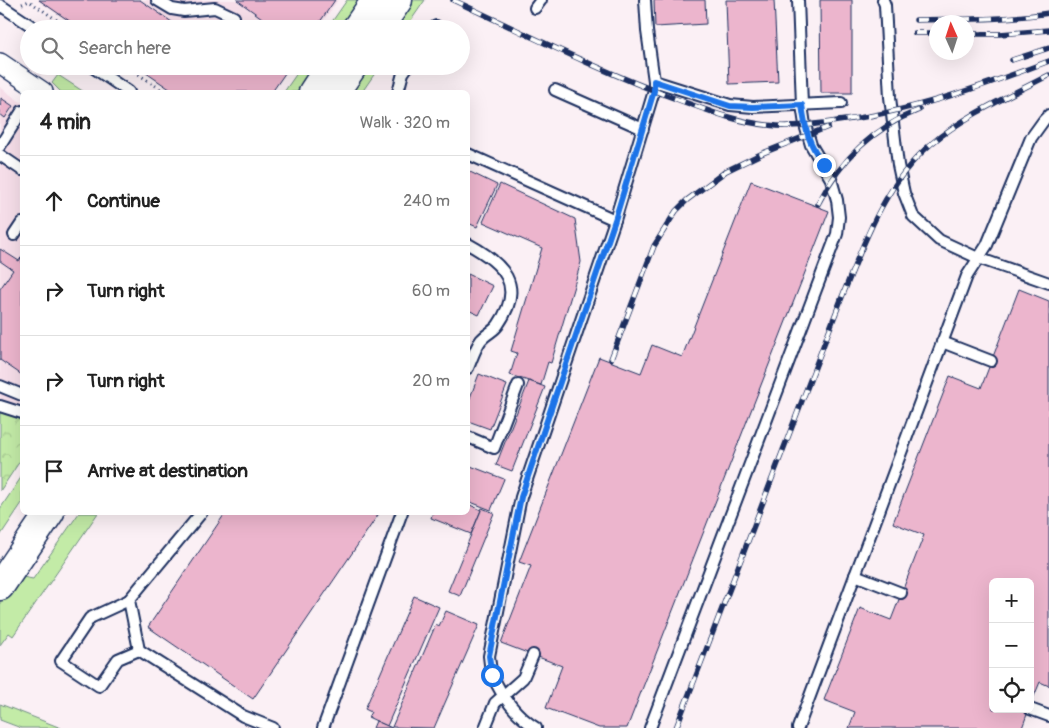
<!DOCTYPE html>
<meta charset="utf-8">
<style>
:root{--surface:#fff;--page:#f6f6f6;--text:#222;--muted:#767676;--line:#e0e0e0}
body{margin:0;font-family:Pangolin,sans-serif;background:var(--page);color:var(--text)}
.controls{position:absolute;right:15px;bottom:15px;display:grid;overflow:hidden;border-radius:8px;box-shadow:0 5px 20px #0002}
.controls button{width:45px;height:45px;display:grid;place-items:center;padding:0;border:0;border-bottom:1px solid var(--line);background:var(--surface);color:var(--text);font:25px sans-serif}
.compass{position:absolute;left:929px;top:15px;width:45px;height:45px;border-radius:50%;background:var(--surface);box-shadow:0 5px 20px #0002;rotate:357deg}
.stop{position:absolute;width:15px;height:15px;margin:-11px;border:4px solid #1a73e8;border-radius:50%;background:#fff}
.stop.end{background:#1a73e8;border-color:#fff;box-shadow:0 1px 5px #0008}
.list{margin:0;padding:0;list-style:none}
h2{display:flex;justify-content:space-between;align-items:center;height:65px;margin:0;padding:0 20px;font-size:21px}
h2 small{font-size:16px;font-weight:400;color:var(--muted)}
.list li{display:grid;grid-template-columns:32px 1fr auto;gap:15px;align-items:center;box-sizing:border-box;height:90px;padding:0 20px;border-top:1px solid var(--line)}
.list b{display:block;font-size:19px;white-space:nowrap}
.list em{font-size:16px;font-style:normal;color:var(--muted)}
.icon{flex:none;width:28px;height:28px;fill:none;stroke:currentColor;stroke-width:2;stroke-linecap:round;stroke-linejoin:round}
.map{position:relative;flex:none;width:1049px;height:728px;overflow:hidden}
.search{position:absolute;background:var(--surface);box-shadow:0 5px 20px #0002;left:20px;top:20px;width:450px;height:55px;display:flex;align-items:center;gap:12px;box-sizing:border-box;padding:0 18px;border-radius:28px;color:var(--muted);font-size:19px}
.panel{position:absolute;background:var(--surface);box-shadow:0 5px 20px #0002;left:20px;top:90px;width:450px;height:425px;border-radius:8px}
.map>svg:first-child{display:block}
.built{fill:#f6dee9}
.grass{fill:#c3eba7;stroke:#6f8d82}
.park{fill:url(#park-crowns);stroke:#6f8d82}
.building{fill:#ecb5cd;stroke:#1b2f5e}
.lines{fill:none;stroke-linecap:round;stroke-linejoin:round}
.lane-casing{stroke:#1b2f5e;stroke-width:14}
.street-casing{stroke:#1b2f5e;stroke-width:22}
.secondary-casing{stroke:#1b2f5e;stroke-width:31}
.path{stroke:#1b2f5e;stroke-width:3;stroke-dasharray:1 4;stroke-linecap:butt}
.lane{stroke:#fff;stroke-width:10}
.street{stroke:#fff;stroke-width:19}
.secondary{stroke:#fff;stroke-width:28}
.rail-casing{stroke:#1b2f5e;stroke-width:5.5}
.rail{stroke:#fff;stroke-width:4;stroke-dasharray:11;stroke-linecap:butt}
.route{stroke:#1a73e8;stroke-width:6}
</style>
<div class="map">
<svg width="1049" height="728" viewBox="0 0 1049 728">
<defs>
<pattern id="park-crowns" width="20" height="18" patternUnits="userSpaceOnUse" patternTransform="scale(1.25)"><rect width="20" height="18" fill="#c3eba7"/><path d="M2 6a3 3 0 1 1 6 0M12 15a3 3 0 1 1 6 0" fill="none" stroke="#a7ca92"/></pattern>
</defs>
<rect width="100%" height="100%" fill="#fbf0f5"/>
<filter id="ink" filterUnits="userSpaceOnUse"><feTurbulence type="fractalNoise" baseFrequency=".02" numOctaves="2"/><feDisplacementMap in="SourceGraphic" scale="10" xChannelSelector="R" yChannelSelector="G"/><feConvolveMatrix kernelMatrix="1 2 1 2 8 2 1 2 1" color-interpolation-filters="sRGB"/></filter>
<g filter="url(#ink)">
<g class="built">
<polygon points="37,0 338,0 318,29 79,29"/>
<polygon points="0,87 22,103 22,408 0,401"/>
</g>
<g class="grass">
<polygon points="347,0 364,0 345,29 327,29"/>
<polygon points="410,0 425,0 405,29 390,29"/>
<polygon points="302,66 319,66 301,92 284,92"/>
<polygon points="365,66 380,66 362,92 347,92"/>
<polygon points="58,75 84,92 61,92 52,83"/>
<polygon points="22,476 22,503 0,536 0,509"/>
<polygon points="79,513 98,513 13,636 9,633 0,645 0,602 17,576 33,579"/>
<polygon points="0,704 61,728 21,728 0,720"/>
</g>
<polygon class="park" points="0,410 22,418 22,458 0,491"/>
<g class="building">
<polygon points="39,0 140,0 182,29 81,29"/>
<polygon points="237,0 335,0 315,29 254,29 262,18"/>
<polygon points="654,0 705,0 706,24 655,27"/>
<polygon points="726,0 774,0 778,82 729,84"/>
<polygon points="820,0 852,0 852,93 821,93"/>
<polygon points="136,66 223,66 227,69 229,66 290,66 272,92 174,92"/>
<polygon points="1,98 13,106 5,118 0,114"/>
<polygon points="468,171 497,185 477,227 468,223"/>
<polygon points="751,181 829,211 627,728 599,728 546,708 562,666 501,643 531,566 519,562 599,357 641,373 652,345 682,357"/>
<polygon points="500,184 575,219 581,262 551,363 548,362 541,385 510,375 517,353 511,351 542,248 483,222"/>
<polygon points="0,249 19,261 22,256 22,375 0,360 0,289 13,270 0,261"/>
<polygon points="468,274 493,286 479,315 468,310"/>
<polygon points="1019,289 1049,301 1049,686 1040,682 1030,706 1030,582 993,582 993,709 1029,709 1022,728 849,728 855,712 824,700 860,608 891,620 924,535 893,523 950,376 981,388"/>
<polygon points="479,374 507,385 490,429 468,421 468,403"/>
<polygon points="529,381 545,387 512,471 496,465"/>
<polygon points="468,465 504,479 491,510 468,501"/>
<polygon points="468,504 481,510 471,534 431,518 433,512 468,512"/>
<polygon points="482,508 494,513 460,596 448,591"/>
<polygon points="226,512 380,512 253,699 148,627"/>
<polygon points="414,596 439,607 387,726 368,717 371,712 365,709"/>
<polygon points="446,611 479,625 434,728 392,727 436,624 439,626"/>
<polygon points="376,721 392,728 373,728"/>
</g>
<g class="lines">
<defs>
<g id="lane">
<polyline points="157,0 172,9 184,11 215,8 234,17"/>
<polyline points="883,0 885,5 890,97 898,165 904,193 913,216 939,240 978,258 1049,283"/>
<polyline points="0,5 36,29"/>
<polyline points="535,8 541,0"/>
<polyline points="434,29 436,26"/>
<polyline points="91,66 129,92"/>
<polyline points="654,81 730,105 753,107 841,103"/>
<polyline points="555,90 643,129"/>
<polyline points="398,92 403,73 408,66"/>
<polyline points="0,146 22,111"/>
<polyline points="468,154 615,220"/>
<polyline points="0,155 22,170"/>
<polyline points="14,235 22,223"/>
<path d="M468,244C503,263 526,285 498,325C494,331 486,334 481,340C475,348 472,359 468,368"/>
<polyline points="942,342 991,361"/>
<polyline points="0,386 22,395"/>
<polyline points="0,406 22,413"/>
<polyline points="468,437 494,448 518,385"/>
<polyline points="202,512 129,600 139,650 243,716 273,728"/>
<polyline points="855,575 901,593"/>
<polyline points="129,600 90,618 61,661 99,686 118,659 139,650"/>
<polyline points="1030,709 1049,716"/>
<polyline points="323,728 402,512"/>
<polyline points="485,728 495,703 523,678 533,655"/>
<path d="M536,728C518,717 501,696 493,676C490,670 490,663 489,656L521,497L615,220L654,91V81L647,31L645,0"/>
<polyline points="650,728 837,234 839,217 837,200 831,179 811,145 805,125 802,105 798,0"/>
<polyline points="798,728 967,276 987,245 1031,138 1044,120 1049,115"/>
</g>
<polyline id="street" points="0,63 43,92"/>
<g id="secondary">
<polyline points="356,29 376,0"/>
<polyline points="378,29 398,0"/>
<polyline points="313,92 330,66"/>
<polyline points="335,92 353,66"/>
<polyline points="0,586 50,512"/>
</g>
</defs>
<use href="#lane" class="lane-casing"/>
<use href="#street" class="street-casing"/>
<use href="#secondary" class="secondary-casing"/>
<g class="path">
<polyline points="22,4 29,1 70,29"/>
<polyline points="126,66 165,92"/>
</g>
<use href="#lane" class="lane"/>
<use href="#street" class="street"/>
<use href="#secondary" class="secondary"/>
<defs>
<g id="rail">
<path d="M453,0C528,35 602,72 679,100C711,112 743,124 777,126C798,127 818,124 838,121C910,112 981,87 1049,61"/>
<path d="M916,20C961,19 1005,20 1049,13"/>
<polyline points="915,33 936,33"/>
<polyline points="966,34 1000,34 1049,30"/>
<polyline points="1012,60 1049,48"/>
<path d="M818,204C840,160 873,128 919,110"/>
<polyline points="611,359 654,246 676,211 687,200 726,171 763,153 828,127"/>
<path d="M676,728L842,297C864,242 885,183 931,144C966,115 1009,96 1049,75"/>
</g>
</defs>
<use href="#rail" class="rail-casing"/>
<use href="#rail" class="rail"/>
</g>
</g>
<g class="lines" filter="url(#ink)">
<path class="route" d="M492,675L489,656L521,497L615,220L654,91V81L730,106L753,107L802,105C806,133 808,142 824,165"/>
</g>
</svg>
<div class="controls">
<button>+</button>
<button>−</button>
<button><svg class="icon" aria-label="locate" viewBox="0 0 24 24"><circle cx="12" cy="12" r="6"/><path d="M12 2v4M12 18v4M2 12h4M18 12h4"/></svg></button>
</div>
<svg class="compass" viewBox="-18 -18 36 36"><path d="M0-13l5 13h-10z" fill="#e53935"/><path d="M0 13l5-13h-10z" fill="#767676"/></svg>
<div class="stop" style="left:492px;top:675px"></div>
<div class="stop end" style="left:824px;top:165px"></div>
<div class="search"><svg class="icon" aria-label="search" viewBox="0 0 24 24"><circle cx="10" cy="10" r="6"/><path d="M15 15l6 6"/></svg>Search here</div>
<section class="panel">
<h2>4 min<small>Walk · 320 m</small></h2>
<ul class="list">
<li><svg class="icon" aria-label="ahead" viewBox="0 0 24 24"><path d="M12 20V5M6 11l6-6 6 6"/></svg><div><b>Continue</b></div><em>240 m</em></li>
<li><svg class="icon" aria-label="right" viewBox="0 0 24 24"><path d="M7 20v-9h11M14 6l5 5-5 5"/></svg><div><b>Turn right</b></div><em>60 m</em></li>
<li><svg class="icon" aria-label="right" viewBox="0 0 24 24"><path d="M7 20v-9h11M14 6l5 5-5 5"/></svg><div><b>Turn right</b></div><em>20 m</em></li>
<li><svg class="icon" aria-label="arrive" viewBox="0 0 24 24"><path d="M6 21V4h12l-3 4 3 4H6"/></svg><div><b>Arrive at destination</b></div></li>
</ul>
</section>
</div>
